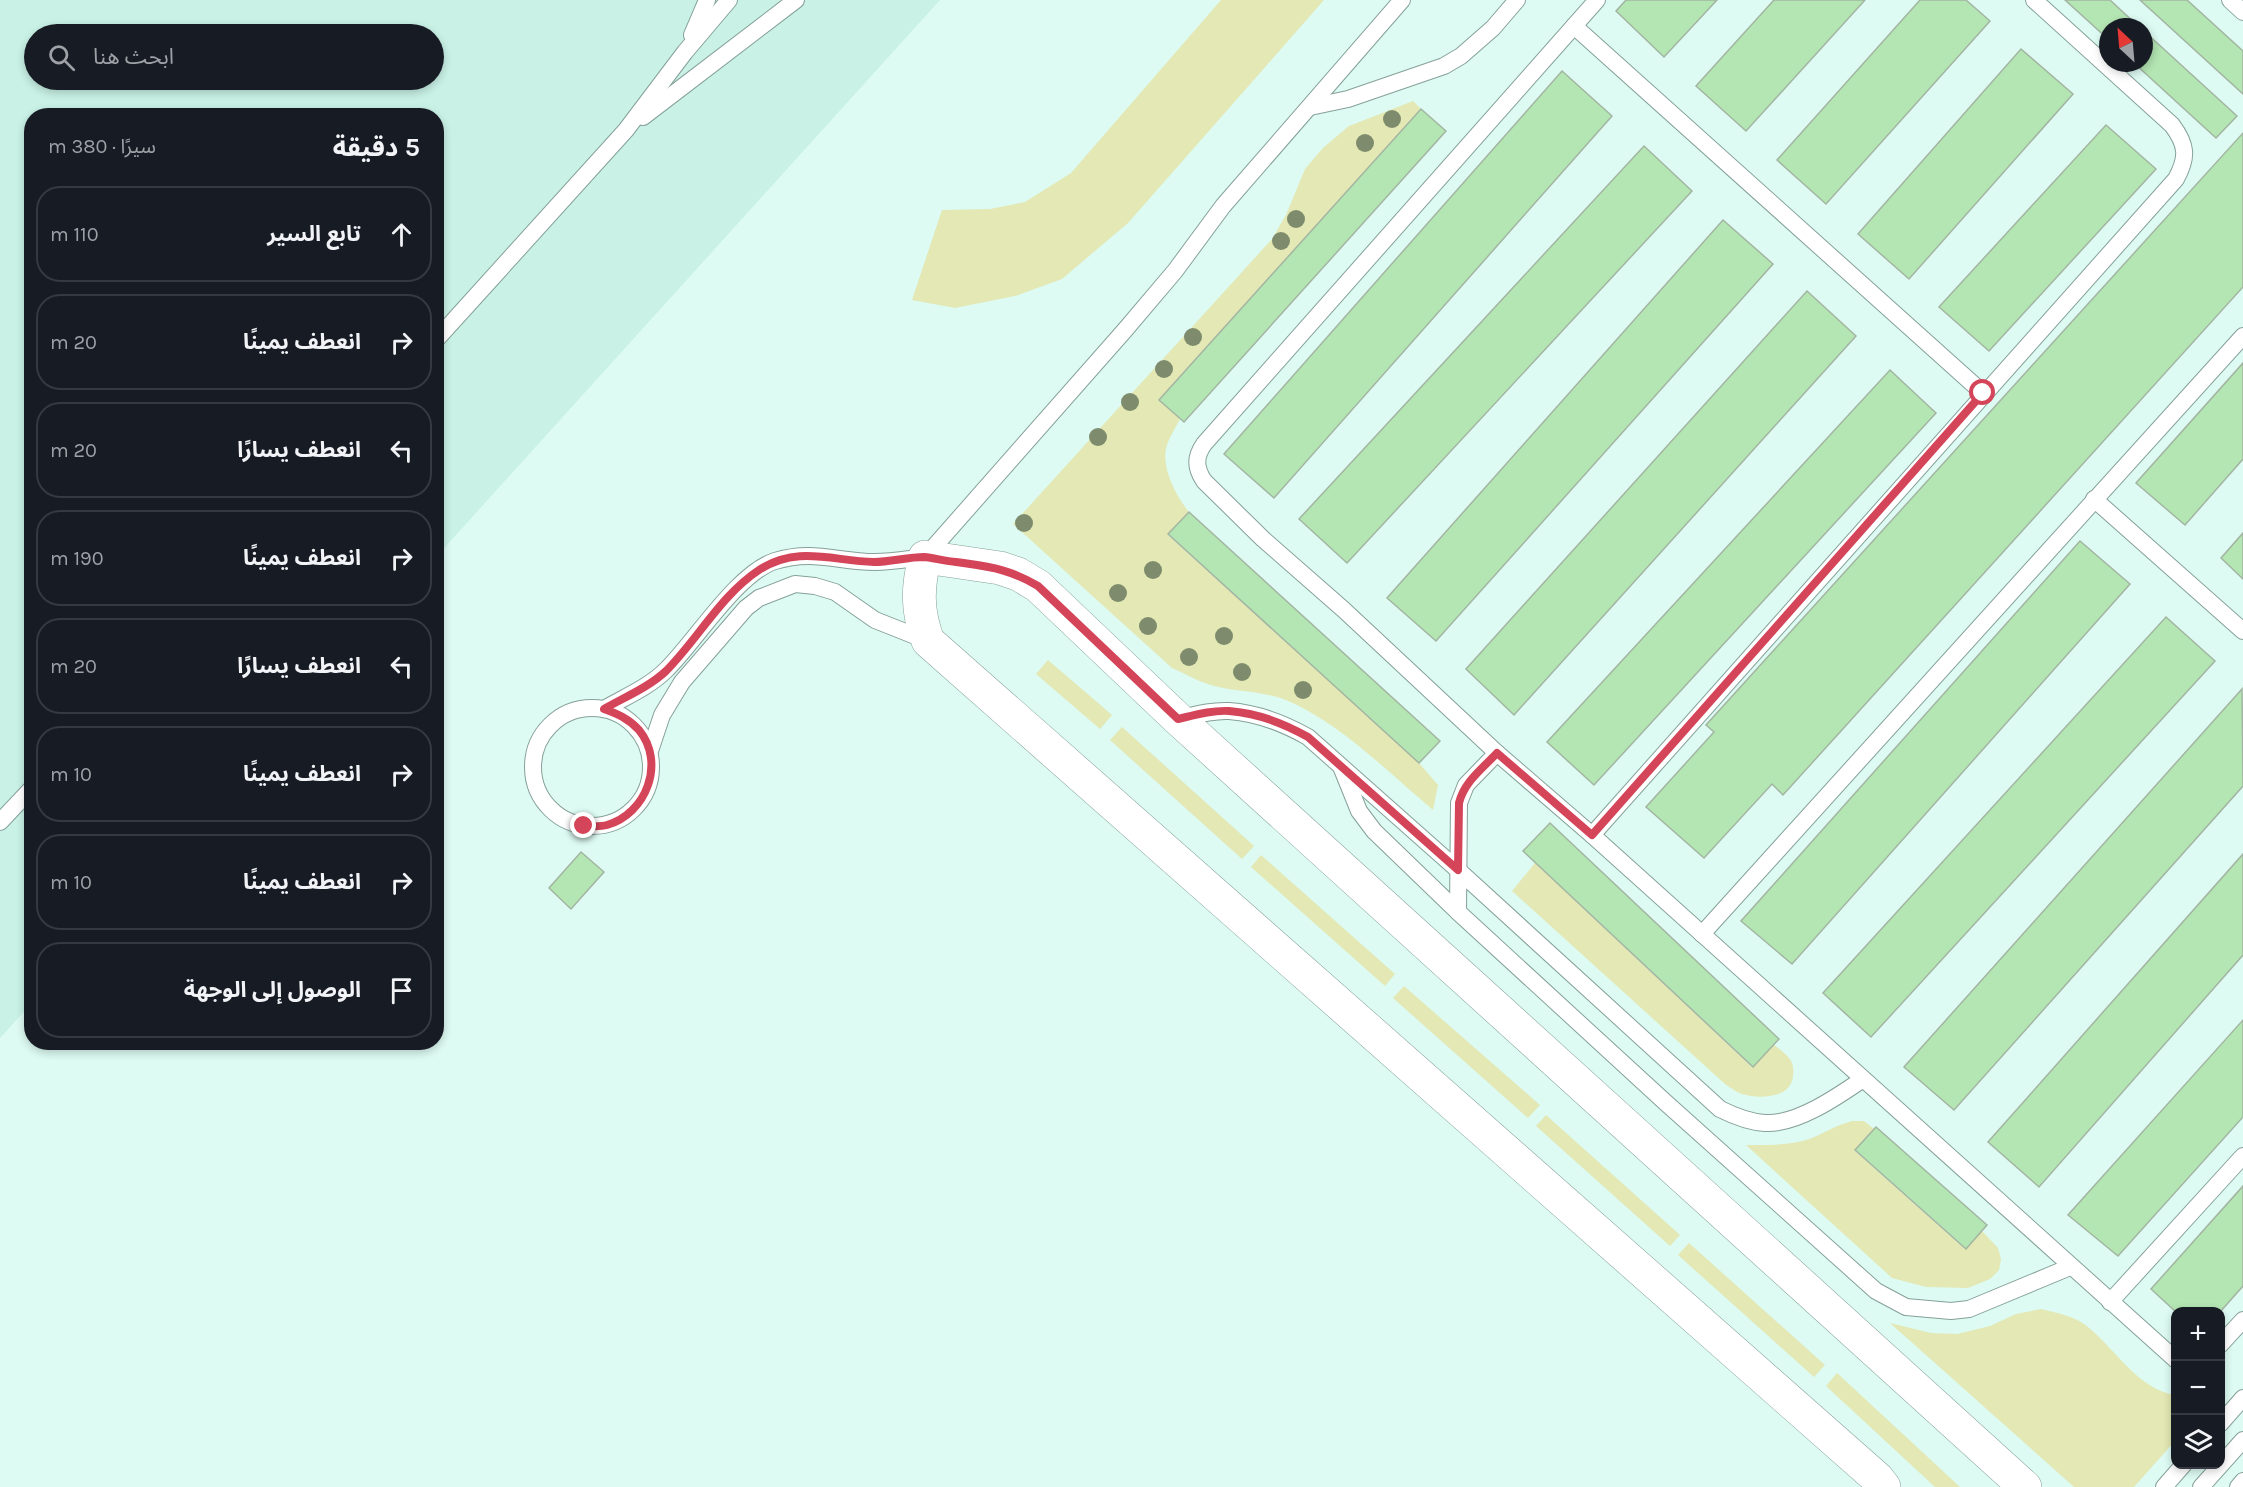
<!DOCTYPE html>
<html lang="ar">
<meta charset="utf-8">
<style>
:root{--surface:#171b24;--page:#20242c;--text:#f1f3f6;--muted:#9ea1a6;--line:#363941}
body{margin:0;font-family:Karla,"Noto Sans Arabic",sans-serif;background:var(--page);color:var(--text);direction:rtl}
.controls{position:absolute;right:18px;bottom:18px;display:grid;overflow:hidden;border-radius:12px;box-shadow:0 3px 9px #0003}
.controls button{width:54px;height:54px;display:grid;place-items:center;padding:0;border:0;border-bottom:2px solid var(--line);background:var(--surface);color:var(--text);font:30px sans-serif}
.compass{position:absolute;left:2099px;top:18px;width:54px;height:54px;border-radius:50%;background:var(--surface);box-shadow:0 3px 9px #0003;rotate:334deg}
.stop{position:absolute;width:18px;height:18px;margin:-14px;border:4px solid #d5455a;border-radius:50%;background:#fff}
.stop.end{background:#d5455a;border-color:#fff;box-shadow:0 2px 6px #0008}
.list{margin:0;padding:0;list-style:none}
h2{display:flex;justify-content:space-between;align-items:center;height:78px;margin:0;padding:0 24px;font-size:26px}
h2 small{font-size:20px;font-weight:400;color:var(--muted)}
.list li{display:grid;grid-template-columns:39px 1fr auto;gap:18px;align-items:center;box-sizing:border-box;height:96px;margin:0 12px 12px;padding:0 12px;border:2px solid var(--line);border-radius:24px}
.list b{display:block;font-size:22px;white-space:nowrap}
.list em{font-size:20px;font-style:normal;color:var(--muted)}
.icon{flex:none;width:33px;height:33px;fill:none;stroke:currentColor;stroke-width:2;stroke-linecap:round;stroke-linejoin:round}
.map{position:relative;flex:none;width:2243px;height:1487px;overflow:hidden;direction:ltr}
.search{position:absolute;background:var(--surface);box-shadow:0 3px 9px #0003;left:24px;top:24px;width:420px;height:66px;display:flex;align-items:center;gap:15px;box-sizing:border-box;padding:0 21px;border-radius:33px;color:var(--muted);font-size:22px}
.panel{position:absolute;background:var(--surface);box-shadow:0 3px 9px #0003;left:24px;top:108px;width:420px;height:942px;border-radius:24px;direction:rtl}
.map>svg:first-child{display:block}
.built{fill:#c9f1e6;fill-rule:evenodd}
.green{fill:#e3e8b4}
.building{fill:#b4e6b3;stroke:#a3b5a2;stroke-width:1.5}
.lines{fill:none;stroke-linecap:round;stroke-linejoin:round}
.service-casing{stroke:#85a199;stroke-width:18}
.minor-casing{stroke:#85a199;stroke-width:34}
.service{stroke:#fff;stroke-width:16}
.minor{stroke:#fff;stroke-width:33}
.tree{fill:#7e8c6d}
.route{stroke:#d5455a;stroke-width:8}
</style>
<div class="map">
<svg width="2243" height="1487" viewBox="0 0 2243 1487">
<rect width="100%" height="100%" fill="#ddfbf3"/>
<path class="built" d="M0,0H940L437,556L436,116H32V1003L0,1038ZM34,34H434V80H34Z"/>
<g class="green">
<polygon points="1221,0 1324,0 1128,223 1062,279 1015,296 955,308 912,300 942,210 990,209 1025,202 1071,173"/>
<path d="M1413,101L1421,109L1159,400L1180,419C1176,427 1170,436 1167,445C1160,466 1176,496 1189,512L1168,535L1419,763L1438,785L1433,810C1389,773 1339,722 1286,700C1263,691 1238,692 1214,686C1199,682 1186,674 1172,668L1013,524L1272,239L1286,215L1305,169L1323,148L1349,126Z"/>
<polygon points="1048,660 1112,715 1100,729 1036,674"/>
<polygon points="1122,727 1254,846 1242,859 1110,740"/>
<polygon points="1261,855 1395,974 1385,986 1251,867"/>
<path d="M1535,863L1752,1067L1774,1045C1779,1049 1785,1053 1789,1058C1793,1063 1794,1069 1793,1076C1791,1099 1759,1099 1742,1094C1736,1092 1731,1088 1725,1084L1512,891Z"/>
<polygon points="1404,986 1540,1105 1528,1118 1393,998"/>
<polygon points="1546,1115 1680,1235 1670,1246 1536,1126"/>
<path d="M1852,1121H1864L1874,1129L1855,1151L1965,1249L1982,1231L1998,1248L2001,1259L1999,1270L1990,1279L1968,1288L1926,1287L1892,1278L1746,1145C1768,1145 1791,1146 1812,1138C1826,1132 1837,1125 1852,1121Z"/>
<polygon points="1689,1243 1825,1365 1814,1377 1678,1255"/>
<path d="M2041,1309C2057,1313 2075,1316 2088,1327C2116,1350 2138,1389 2175,1395V1441L2134,1487H2074L1890,1323L1931,1333L1957,1334L1990,1326L2016,1314Z"/>
<polygon points="1837,1373 1960,1487 1935,1487 1826,1386"/>
</g>
<g class="building">
<polygon points="1626,0 1717,0 1664,57 1616,11"/>
<polygon points="1774,0 1865,0 1746,131 1696,86"/>
<polygon points="1920,0 1966,0 1990,21 1826,204 1777,160"/>
<polygon points="2065,0 2110,0 2139,27 2108,27 2108,39"/>
<polygon points="2140,0 2187,0 2243,51 2243,94"/>
<polygon points="2144,31 2237,116 2216,138 2134,63 2144,63"/>
<polygon points="2021,49 2073,94 1909,279 1858,234"/>
<polygon points="1562,71 1612,116 1274,498 1224,454"/>
<polygon points="1421,109 1446,131 1184,422 1159,400"/>
<polygon points="2106,125 2156,169 1989,351 1939,307"/>
<polygon points="2243,133 2243,287 1783,795 1772,784 1704,858 1646,807 1714,732 1706,725"/>
<polygon points="1644,146 1692,191 1347,563 1299,519"/>
<polygon points="1723,220 1773,264 1436,641 1387,598"/>
<polygon points="1807,291 1856,336 1514,715 1466,669"/>
<polygon points="2243,363 2243,459 2185,525 2136,483"/>
<polygon points="1890,370 1936,413 1594,785 1547,742"/>
<polygon points="1189,512 1440,741 1419,763 1168,534"/>
<polygon points="2243,533 2243,579 2221,558"/>
<polygon points="2080,541 2130,584 1792,964 1741,921"/>
<polygon points="2166,617 2215,661 1871,1037 1823,993"/>
<polygon points="2242,689 2243,786 1954,1110 1904,1067"/>
<polygon points="1550,823 1779,1039 1753,1067 1523,851"/>
<polygon points="581,852 604,872 571,909 549,888"/>
<polygon points="2243,854 2243,955 2039,1187 1988,1142"/>
<polygon points="2243,1020 2243,1117 2118,1256 2068,1215"/>
<polygon points="1876,1127 1987,1225 1966,1249 1855,1150"/>
<polygon points="2243,1186 2243,1286 2220,1312 2176,1312 2151,1289"/>
</g>
<g class="lines">
<defs>
<g id="service">
<path d="M1597,0L1204,444C1195,457 1195,467 1204,481L1263,539L1344,610L1497,753L1592,835L2176,1360"/>
<polyline points="2230,0 2243,12"/>
<polyline points="1574,26 1983,393"/>
<polyline points="692,35 707,0"/>
<polyline points="1310,107 1348,99 1444,66 1461,56 1493,28 1517,0"/>
<polyline points="643,117 796,0"/>
<polyline points="436,340 626,130 685,52 729,0"/>
<polyline points="2094,499 2243,631"/>
<circle cx="592" cy="767" r="59"/>
<path d="M604,709C625,697 649,687 666,670C695,642 737,573 775,561C813,549 838,562 875,562C891,562 908,559 925,557L1125,330L1175,271L1223,206L1402,0"/>
<path d="M1178,719C1195,715 1212,710 1229,711C1257,713 1285,724 1308,737L1458,870L1720,1109C1734,1116 1748,1122 1765,1123C1796,1125 1837,1097 1863,1079"/>
<polyline points="650,751 662,715 682,682 746,608 759,598 795,584 815,586 835,592 875,620 928,641"/>
<polyline points="1342,769 1359,811 1374,831 1458,912 1665,1102 1876,1291 1906,1307 1951,1311 1969,1309 2070,1267"/>
<polyline points="0,822 32,788"/>
<path d="M1592,835L2176,179C2188,157 2187,145 2172,125L2034,0"/>
<polyline points="1458,912 1459,803 1466,785 1497,753"/>
<polyline points="1702,934 2243,336"/>
<polyline points="2110,1302 2243,1156"/>
<polyline points="2220,1345 2243,1320"/>
<polyline points="2220,1424 2243,1398"/>
<polyline points="2164,1487 2184,1464"/>
<polyline points="2201,1487 2243,1440"/>
<polyline points="2238,1487 2243,1481"/>
</g>
<path id="minor" d="M1884,1487L1877,1478L928,641C917,611 917,588 925,557L1000,568L1018,574L1038,586L1178,719L2025,1487"/>
</defs>
<use href="#service" class="service-casing"/>
<use href="#minor" class="minor-casing"/>
<use href="#service" class="service"/>
<use href="#minor" class="minor"/>
</g>
<g class="tree">
<circle cx="1392" cy="119" r="9"/>
<circle cx="1365" cy="143" r="9"/>
<circle cx="1296" cy="219" r="9"/>
<circle cx="1281" cy="241" r="9"/>
<circle cx="1193" cy="337" r="9"/>
<circle cx="1164" cy="369" r="9"/>
<circle cx="1130" cy="402" r="9"/>
<circle cx="1098" cy="437" r="9"/>
<circle cx="1024" cy="523" r="9"/>
<circle cx="1153" cy="570" r="9"/>
<circle cx="1118" cy="593" r="9"/>
<circle cx="1148" cy="626" r="9"/>
<circle cx="1224" cy="636" r="9"/>
<circle cx="1189" cy="657" r="9"/>
<circle cx="1242" cy="672" r="9"/>
<circle cx="1303" cy="690" r="9"/>
</g>
<g class="lines">
<path class="route" d="M584,826C591,826 600,827 607,825C646,814 666,763 639,730C629,719 618,714 604,709C625,697 649,687 666,671C698,639 721,595 759,570C798,545 832,561 874,562C891,562 907,557 924,557C934,558 945,561 956,562C990,567 1007,568 1038,586L1178,719C1195,715 1212,710 1229,711C1257,713 1285,724 1308,737L1458,870L1459,803C1464,782 1482,769 1497,753L1592,835L1983,393"/>
</g>
</svg>
<div class="controls">
<button>+</button>
<button>−</button>
<button><svg class="icon" aria-label="layers" viewBox="0 0 24 24"><path d="M12 4l9 5-9 5-9-5zM3 14l9 5 9-5"/></svg></button>
</div>
<svg class="compass" viewBox="-18 -18 36 36"><path d="M0-13l5 13h-10z" fill="#e53935"/><path d="M0 13l5-13h-10z" fill="#9ea1a6"/></svg>
<div class="stop" style="left:1983px;top:393px"></div>
<div class="stop end" style="left:584px;top:826px"></div>
<div class="search"><svg class="icon" aria-label="search" viewBox="0 0 24 24"><circle cx="10" cy="10" r="6"/><path d="M15 15l6 6"/></svg>ابحث هنا</div>
<section class="panel">
<h2>5 دقيقة<small>سيرًا · 380 m</small></h2>
<ul class="list">
<li><svg class="icon" aria-label="ahead" viewBox="0 0 24 24"><path d="M12 20V5M6 11l6-6 6 6"/></svg><div><b>تابع السير</b></div><em>110 m</em></li>
<li><svg class="icon" aria-label="right" viewBox="0 0 24 24"><path d="M7 20v-9h11M14 6l5 5-5 5"/></svg><div><b>انعطف يمينًا</b></div><em>20 m</em></li>
<li><svg class="icon" aria-label="left" viewBox="0 0 24 24"><path d="M17 20v-9H6M10 6l-5 5 5 5"/></svg><div><b>انعطف يسارًا</b></div><em>20 m</em></li>
<li><svg class="icon" aria-label="right" viewBox="0 0 24 24"><path d="M7 20v-9h11M14 6l5 5-5 5"/></svg><div><b>انعطف يمينًا</b></div><em>190 m</em></li>
<li><svg class="icon" aria-label="left" viewBox="0 0 24 24"><path d="M17 20v-9H6M10 6l-5 5 5 5"/></svg><div><b>انعطف يسارًا</b></div><em>20 m</em></li>
<li><svg class="icon" aria-label="right" viewBox="0 0 24 24"><path d="M7 20v-9h11M14 6l5 5-5 5"/></svg><div><b>انعطف يمينًا</b></div><em>10 m</em></li>
<li><svg class="icon" aria-label="right" viewBox="0 0 24 24"><path d="M7 20v-9h11M14 6l5 5-5 5"/></svg><div><b>انعطف يمينًا</b></div><em>10 m</em></li>
<li><svg class="icon" aria-label="arrive" viewBox="0 0 24 24"><path d="M6 21V4h12l-3 4 3 4H6"/></svg><div><b>الوصول إلى الوجهة</b></div></li>
</ul>
</section>
</div>
